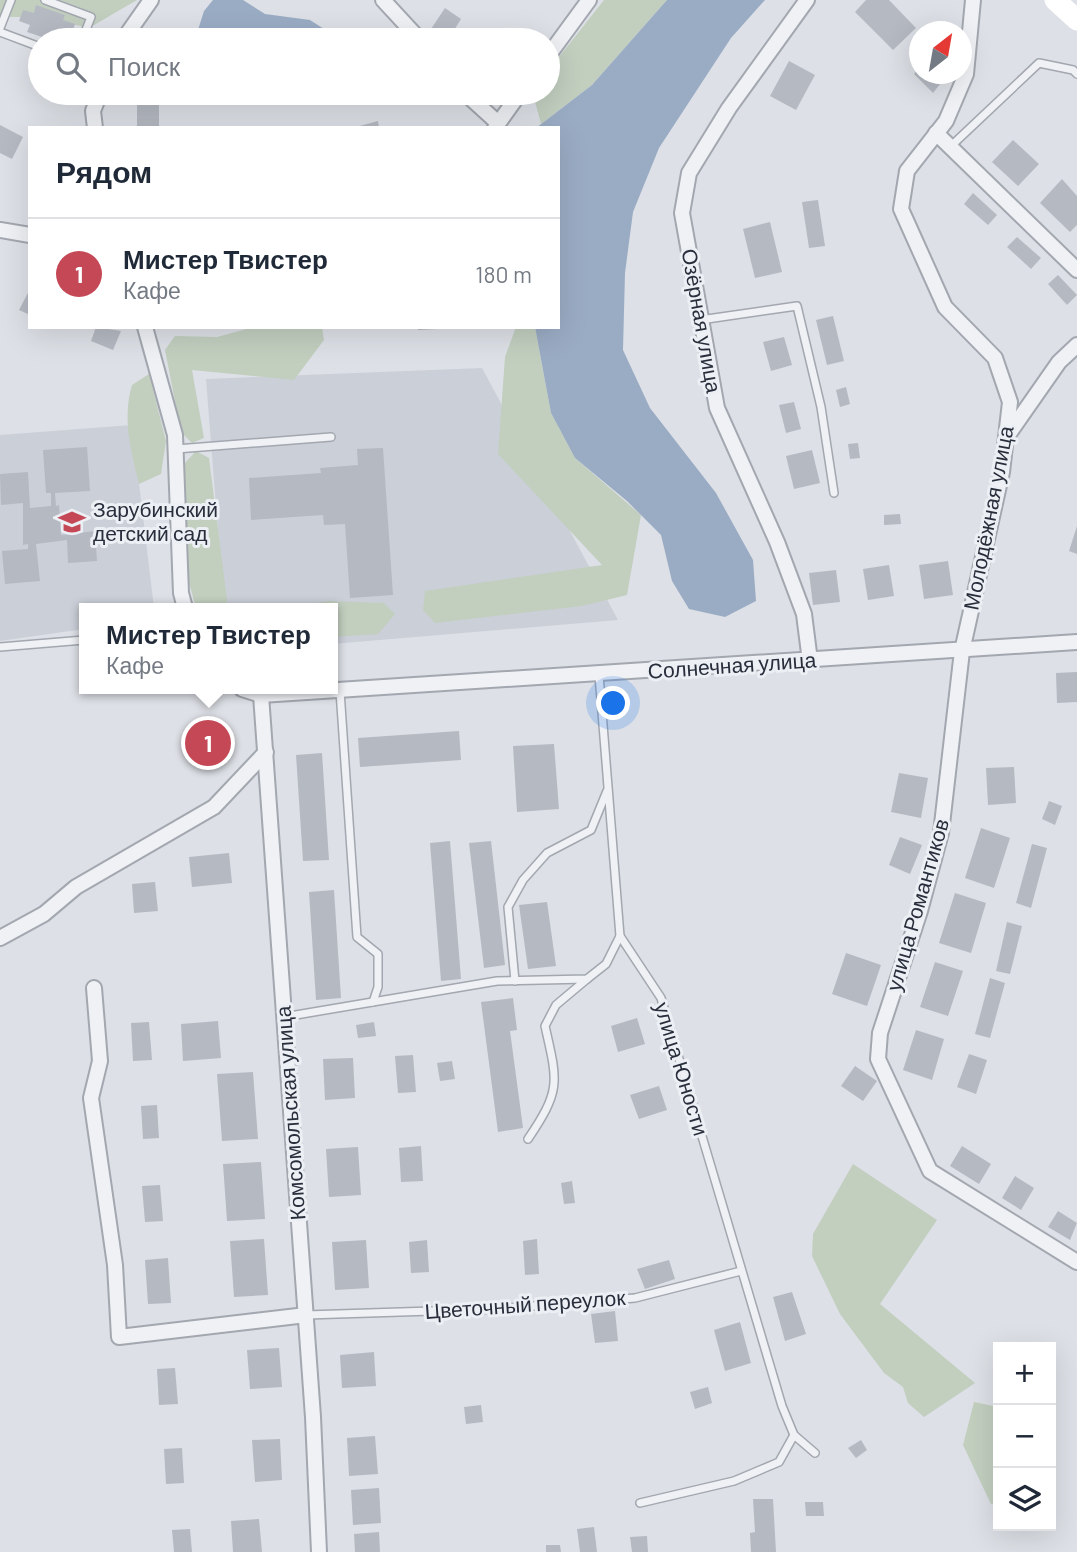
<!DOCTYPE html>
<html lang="ru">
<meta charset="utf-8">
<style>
:root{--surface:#fff;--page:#f6f6f7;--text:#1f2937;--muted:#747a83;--line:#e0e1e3;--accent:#c44856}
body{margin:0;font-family:Barlow,sans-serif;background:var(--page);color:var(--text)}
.controls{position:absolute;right:21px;bottom:21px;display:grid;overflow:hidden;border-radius:0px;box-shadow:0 7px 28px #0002}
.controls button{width:63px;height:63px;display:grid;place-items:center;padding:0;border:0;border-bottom:2px solid var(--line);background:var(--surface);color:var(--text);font:35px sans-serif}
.compass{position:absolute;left:909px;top:21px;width:63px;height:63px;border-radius:50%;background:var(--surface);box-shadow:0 7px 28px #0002;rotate:31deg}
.you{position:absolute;left:614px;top:704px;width:24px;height:24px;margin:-18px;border:5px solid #fff;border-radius:50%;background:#1a73e8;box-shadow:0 0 0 10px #1a73e833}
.badge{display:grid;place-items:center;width:46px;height:46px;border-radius:50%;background:var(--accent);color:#fff;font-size:23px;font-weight:700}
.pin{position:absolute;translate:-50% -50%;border:4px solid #fff;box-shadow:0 2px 7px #0006}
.popup{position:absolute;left:79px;top:603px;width:259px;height:91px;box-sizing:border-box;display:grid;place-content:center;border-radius:0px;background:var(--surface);filter:drop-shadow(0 2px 5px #0005);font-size:23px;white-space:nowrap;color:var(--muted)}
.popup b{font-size:26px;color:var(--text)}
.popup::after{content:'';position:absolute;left:50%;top:100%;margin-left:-14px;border:14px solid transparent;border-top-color:var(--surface)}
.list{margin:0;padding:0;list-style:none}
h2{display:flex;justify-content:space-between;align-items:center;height:91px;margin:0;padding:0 28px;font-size:30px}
h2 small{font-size:23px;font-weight:400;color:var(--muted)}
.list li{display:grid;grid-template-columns:46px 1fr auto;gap:21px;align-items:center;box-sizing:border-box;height:112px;padding:0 28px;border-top:2px solid var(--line)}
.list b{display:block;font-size:26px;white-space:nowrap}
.list p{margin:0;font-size:23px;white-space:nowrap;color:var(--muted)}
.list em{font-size:23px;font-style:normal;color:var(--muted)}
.icon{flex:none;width:38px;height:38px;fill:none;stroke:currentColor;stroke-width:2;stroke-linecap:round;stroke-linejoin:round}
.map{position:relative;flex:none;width:1077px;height:1552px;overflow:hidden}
.search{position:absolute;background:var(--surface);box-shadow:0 7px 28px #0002;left:28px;top:28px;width:532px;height:77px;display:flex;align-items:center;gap:18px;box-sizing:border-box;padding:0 24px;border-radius:38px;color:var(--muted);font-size:26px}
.panel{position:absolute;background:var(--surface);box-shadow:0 7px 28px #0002;left:28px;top:126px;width:532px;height:203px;border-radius:0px}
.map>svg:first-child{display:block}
.built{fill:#cbcfd7}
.green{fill:#c2cfbf}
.water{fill:#9aacc4}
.building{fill:#b5b9c2}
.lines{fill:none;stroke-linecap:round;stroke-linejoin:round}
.lane-casing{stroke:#a3a7af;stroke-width:10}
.street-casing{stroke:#a3a7af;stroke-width:18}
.lane{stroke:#eff1f5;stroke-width:7}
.street{stroke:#eff1f5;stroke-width:14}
.secondary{stroke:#fff;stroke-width:21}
.labels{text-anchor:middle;stroke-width:6;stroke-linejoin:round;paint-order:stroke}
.street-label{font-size:21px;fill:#282e3b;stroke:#eceff4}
.poi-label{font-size:21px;fill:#282e3b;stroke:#eceff4;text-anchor:start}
</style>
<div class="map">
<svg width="1077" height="1552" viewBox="0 0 1077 1552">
<rect width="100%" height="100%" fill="#dde0e6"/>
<g class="built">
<polygon points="482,368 618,620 332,644 332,608 224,608 206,379"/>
<polygon points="132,425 154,608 84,608 84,629 0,641 0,435"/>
</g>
<g class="green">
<polygon points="0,0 137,0 89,28 42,17 0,17"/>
<polygon points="604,0 667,0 592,85 541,124 533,94 548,93 548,71"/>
<polygon points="254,327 322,327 324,340 294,380 192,370 204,438 192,443 181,432 165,350 175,336 217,337"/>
<polygon points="516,327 535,327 551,413 575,458 641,515 627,595 582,606 435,623 423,610 425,591 602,565 498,454 505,357"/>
<path d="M149,374L166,441L161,474L139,484C131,450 122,419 132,385Z"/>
<polygon points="196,451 209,458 228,608 196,608 188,579 184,464"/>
<polygon points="331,601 384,603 395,614 378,634 332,637 332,608 272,608"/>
<polygon points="853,1164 937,1220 880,1304 975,1383 924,1417 908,1403 903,1387 884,1373 840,1314 812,1256 813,1234"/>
<polygon points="974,1402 998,1407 998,1503 991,1504 963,1445"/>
</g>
<g class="water">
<polygon points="213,0 243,0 265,14 310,20 324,29 332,40 205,40 197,33 204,11"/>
<polygon points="667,0 765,0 731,38 659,148 633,212 625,273 623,350 650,408 716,493 753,560 756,601 725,617 689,609 672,581 661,535 627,501 575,458 551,413 535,327 558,327 558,128 536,128 592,85"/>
</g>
<g class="building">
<polygon points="866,0 889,0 916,28 893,50 855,12"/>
<polygon points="36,5 65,15 63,20 75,24 70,40 57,37 51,40 27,32 30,25 19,21 23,10 34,13"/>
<polygon points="445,8 461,19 448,40 429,32"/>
<polygon points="140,30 162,38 161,40 137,40"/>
<polygon points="789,61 815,75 796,110 770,96"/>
<polygon points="920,66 920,74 948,74 933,93 914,74"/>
<rect x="137" y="105" width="22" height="23"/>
<polygon points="378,121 379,128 356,128 356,127"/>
<polygon points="0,125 23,137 12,159 0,153"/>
<polygon points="1013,140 1039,164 1018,186 992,162"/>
<polygon points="1062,179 1077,196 1077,225 1070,232 1040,203"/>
<polygon points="973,193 997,215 988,225 964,204"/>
<polygon points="818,200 825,246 809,248 802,202"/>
<polygon points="770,222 782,272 755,278 743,229"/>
<polygon points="1017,237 1041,258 1031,269 1007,247"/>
<polygon points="1058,275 1077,295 1067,305 1048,284"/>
<polygon points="30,289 30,315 19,310"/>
<polygon points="833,316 844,361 827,365 816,320"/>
<polygon points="96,327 121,331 113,350 91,341"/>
<polygon points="418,327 438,327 438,329 418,330"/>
<polygon points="784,337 792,365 771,371 763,342"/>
<polygon points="846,387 850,404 840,407 836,390"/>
<polygon points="794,402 801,429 786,433 779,405"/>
<polygon points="858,443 860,458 850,459 848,444"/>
<polygon points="87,447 90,491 55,493 56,506 59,505 61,535 95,531 97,561 68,563 67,540 36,544 40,581 5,584 2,551 28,549 28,544 23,545 23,503 1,505 0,474 28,472 30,508 51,506 51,493 46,493 43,450"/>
<polygon points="383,448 393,595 350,598 345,524 324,525 323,515 251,520 249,478 321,473 320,468 358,465 357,449"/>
<polygon points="812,450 820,483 794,489 786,456"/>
<polygon points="900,514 901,524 884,525 884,515"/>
<polygon points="1077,526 1077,554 1069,551"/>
<polygon points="948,561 953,595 924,599 919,565"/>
<polygon points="889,565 894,596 868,600 863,569"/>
<polygon points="836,570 840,602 813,605 809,573"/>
<polygon points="1077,672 1077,702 1057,703 1056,673"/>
<polygon points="222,722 225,762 195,764 192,724"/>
<polygon points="459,731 461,760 360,767 358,738"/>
<polygon points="554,744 559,809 517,812 513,746"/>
<polygon points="322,753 329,860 303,861 296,755"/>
<polygon points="1014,767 1016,803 988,805 986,768"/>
<polygon points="899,773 928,778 921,818 891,812"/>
<polygon points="1049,801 1062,806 1055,825 1042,819"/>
<polygon points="981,828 1010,838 994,888 965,878"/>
<polygon points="900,837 922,845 910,874 889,865"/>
<polygon points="450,841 461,979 441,981 430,843"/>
<polygon points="491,841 505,965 484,968 469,843"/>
<polygon points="1032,844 1047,848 1031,908 1016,903"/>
<polygon points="229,853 232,883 192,887 189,857"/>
<polygon points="155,882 158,911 134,913 132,884"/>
<polygon points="334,890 341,998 316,1000 309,892"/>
<polygon points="955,893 986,903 971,953 939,943"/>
<polygon points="547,902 556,966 528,969 519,905"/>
<polygon points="1007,922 1022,926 1010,974 996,971"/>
<polygon points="846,953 881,965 867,1006 832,994"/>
<polygon points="935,962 963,971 948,1016 920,1007"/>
<polygon points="990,978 1005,983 990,1038 975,1034"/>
<polygon points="513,998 517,1030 510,1031 523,1128 498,1132 481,1002"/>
<polygon points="637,1018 645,1044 618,1052 611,1026"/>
<polygon points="218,1021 221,1058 183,1061 181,1024"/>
<polygon points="149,1022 152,1060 133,1061 131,1023"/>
<polygon points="374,1022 376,1036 358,1038 356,1025"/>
<polygon points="916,1030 944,1039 932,1080 903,1070"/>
<polygon points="969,1054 987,1060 976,1094 957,1087"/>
<polygon points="413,1055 416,1092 398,1093 395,1056"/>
<polygon points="353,1058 355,1098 325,1100 323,1059"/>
<polygon points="452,1061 455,1079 440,1081 437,1063"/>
<polygon points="855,1066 877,1081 863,1101 841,1086"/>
<polygon points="253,1072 258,1139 222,1141 217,1074"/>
<polygon points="659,1086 667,1110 639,1119 630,1095"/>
<polygon points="157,1105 159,1138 143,1139 141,1106"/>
<polygon points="421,1146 423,1181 401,1182 399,1148"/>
<polygon points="962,1146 991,1164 979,1184 950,1166"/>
<polygon points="358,1147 361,1195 329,1197 326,1149"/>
<polygon points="261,1162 265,1219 227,1221 223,1164"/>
<polygon points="1015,1176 1034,1188 1021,1210 1002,1198"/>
<polygon points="572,1181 575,1203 564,1204 561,1183"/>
<polygon points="160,1185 163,1221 145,1222 142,1186"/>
<polygon points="1058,1211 1077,1223 1070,1240 1048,1227"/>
<polygon points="264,1239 268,1295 234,1297 230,1241"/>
<polygon points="537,1239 539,1274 525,1275 523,1241"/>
<polygon points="366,1240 369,1288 335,1290 332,1242"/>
<polygon points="427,1240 429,1272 411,1273 409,1242"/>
<polygon points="168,1258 171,1303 148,1304 145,1260"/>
<polygon points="669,1260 675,1279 645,1289 637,1269"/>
<polygon points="792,1292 806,1334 785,1341 773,1297"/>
<polygon points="615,1311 618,1341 595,1343 591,1314"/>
<polygon points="740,1322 751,1363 725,1371 714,1330"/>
<polygon points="279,1348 282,1387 250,1389 247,1350"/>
<polygon points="374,1352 376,1386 342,1388 340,1355"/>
<polygon points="175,1368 178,1404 159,1405 157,1369"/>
<polygon points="708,1387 712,1403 695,1409 690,1392"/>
<polygon points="481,1405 483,1422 466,1424 464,1407"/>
<polygon points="375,1436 378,1474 349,1476 347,1438"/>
<polygon points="280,1439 282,1480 255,1482 252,1440"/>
<polygon points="861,1440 867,1450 856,1458 848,1448"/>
<polygon points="182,1448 184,1483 166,1484 164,1449"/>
<polygon points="379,1488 381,1523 353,1525 351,1490"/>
<polygon points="753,1499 773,1499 776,1552 751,1552 750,1533 755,1532"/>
<polygon points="805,1502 823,1502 824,1516 806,1516"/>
<polygon points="259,1519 262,1552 233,1552 231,1521"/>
<polygon points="594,1527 597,1552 580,1552 577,1529"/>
<polygon points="190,1529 192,1552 174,1552 172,1530"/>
<polygon points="379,1532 380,1552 355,1552 354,1534"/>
<polygon points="647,1536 648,1552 632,1552 630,1537"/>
<polygon points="546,1545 560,1545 561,1552 546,1552"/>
</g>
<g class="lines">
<defs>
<g id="lane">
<polyline points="45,0 91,17 82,40"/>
<polyline points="0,28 11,0"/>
<polyline points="0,32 40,47"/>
<polyline points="950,147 1039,63 1073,70 1077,74"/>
<polyline points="700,320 797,306 821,407 834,493"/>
<polyline points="176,449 331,437"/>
<polyline points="0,647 84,640"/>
<polyline points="599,675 620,936 661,998 782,1406 794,1435 815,1453"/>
<polyline points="340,691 357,937 378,954 378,987 373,1002"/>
<polyline points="515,981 508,907 523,880 547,853 591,830 607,791"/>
<polyline points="284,1017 497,981 587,979 606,964 620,936"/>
<path d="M528,1139C561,1090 558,1083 545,1026L556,1005L587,979"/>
<polyline points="306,1315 495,1309 635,1298 741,1271"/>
<polyline points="640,1503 734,1481 779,1462 794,1435"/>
</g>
<g id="street">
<polyline points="383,0 420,40"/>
<polyline points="807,0 729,108 689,173 682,213 717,408 777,542 804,614 810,661"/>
<polyline points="973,0 966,74 946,121 907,171 901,209 945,307 995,358 1010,402 1002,472 962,651 941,833 920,911 880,1033 878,1059 930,1171 1077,1262"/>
<polyline points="123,40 151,0"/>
<polyline points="548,56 589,0"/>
<polyline points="465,93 498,123"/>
<polyline points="95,128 93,111 100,93"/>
<polyline points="495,128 520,93"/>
<polyline points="936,133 1077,270"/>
<polyline points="0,230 30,235"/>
<polyline points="145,327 175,435 181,593 185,608"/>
<polyline points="1008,435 1059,362 1077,345"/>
<polyline points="242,689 261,695 1077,642"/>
<polyline points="261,695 313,1417 319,1552"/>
<polyline points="0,938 44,914 76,887 214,807 266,752"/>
<polyline points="94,988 100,1061 91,1098 115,1265 119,1337 306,1315"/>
</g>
</defs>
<use href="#lane" class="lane-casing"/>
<use href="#street" class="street-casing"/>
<use href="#lane" class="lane"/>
<use href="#street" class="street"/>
<polyline class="secondary" points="1055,0 1077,20"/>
</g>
<defs>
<symbol id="school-bare" viewBox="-9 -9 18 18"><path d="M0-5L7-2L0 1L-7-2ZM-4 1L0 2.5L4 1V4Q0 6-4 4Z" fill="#c44856" stroke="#eceff4" stroke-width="2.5" paint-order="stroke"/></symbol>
</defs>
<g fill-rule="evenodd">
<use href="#school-bare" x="53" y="503" width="38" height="38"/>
</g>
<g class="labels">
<g class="street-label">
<text transform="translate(701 321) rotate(80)" y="7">Озёрная улица</text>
<text transform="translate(989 518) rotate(-79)" y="7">Молодёжная улица</text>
<text transform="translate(732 666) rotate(-4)" y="7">Солнечная улица</text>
<text transform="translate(918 905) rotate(-74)" y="7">улица Романтиков</text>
<text transform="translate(681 1069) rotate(73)" y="7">улица Юности</text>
<text transform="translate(291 1113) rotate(-94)" y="7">Комсомольская улица</text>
<text transform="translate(525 1305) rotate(-4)" y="7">Цветочный переулок</text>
</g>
<g class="poi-label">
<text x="93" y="517">Зарубинский<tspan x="93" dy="24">детский сад</tspan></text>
</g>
</g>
</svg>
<div class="controls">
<button>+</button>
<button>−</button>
<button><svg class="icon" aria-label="layers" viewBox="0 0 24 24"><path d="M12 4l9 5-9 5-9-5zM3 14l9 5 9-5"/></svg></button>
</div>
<svg class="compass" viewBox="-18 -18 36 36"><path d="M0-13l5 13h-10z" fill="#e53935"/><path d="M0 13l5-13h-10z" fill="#747a83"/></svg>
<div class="you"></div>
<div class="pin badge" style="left:208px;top:743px">1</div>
<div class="popup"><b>Мистер Твистер</b>Кафе</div>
<div class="search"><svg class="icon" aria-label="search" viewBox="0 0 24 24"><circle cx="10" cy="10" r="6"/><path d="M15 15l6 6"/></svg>Поиск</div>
<section class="panel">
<h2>Рядом<small></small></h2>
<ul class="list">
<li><span class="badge">1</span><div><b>Мистер Твистер</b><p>Кафе</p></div><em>180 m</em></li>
</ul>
</section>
</div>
